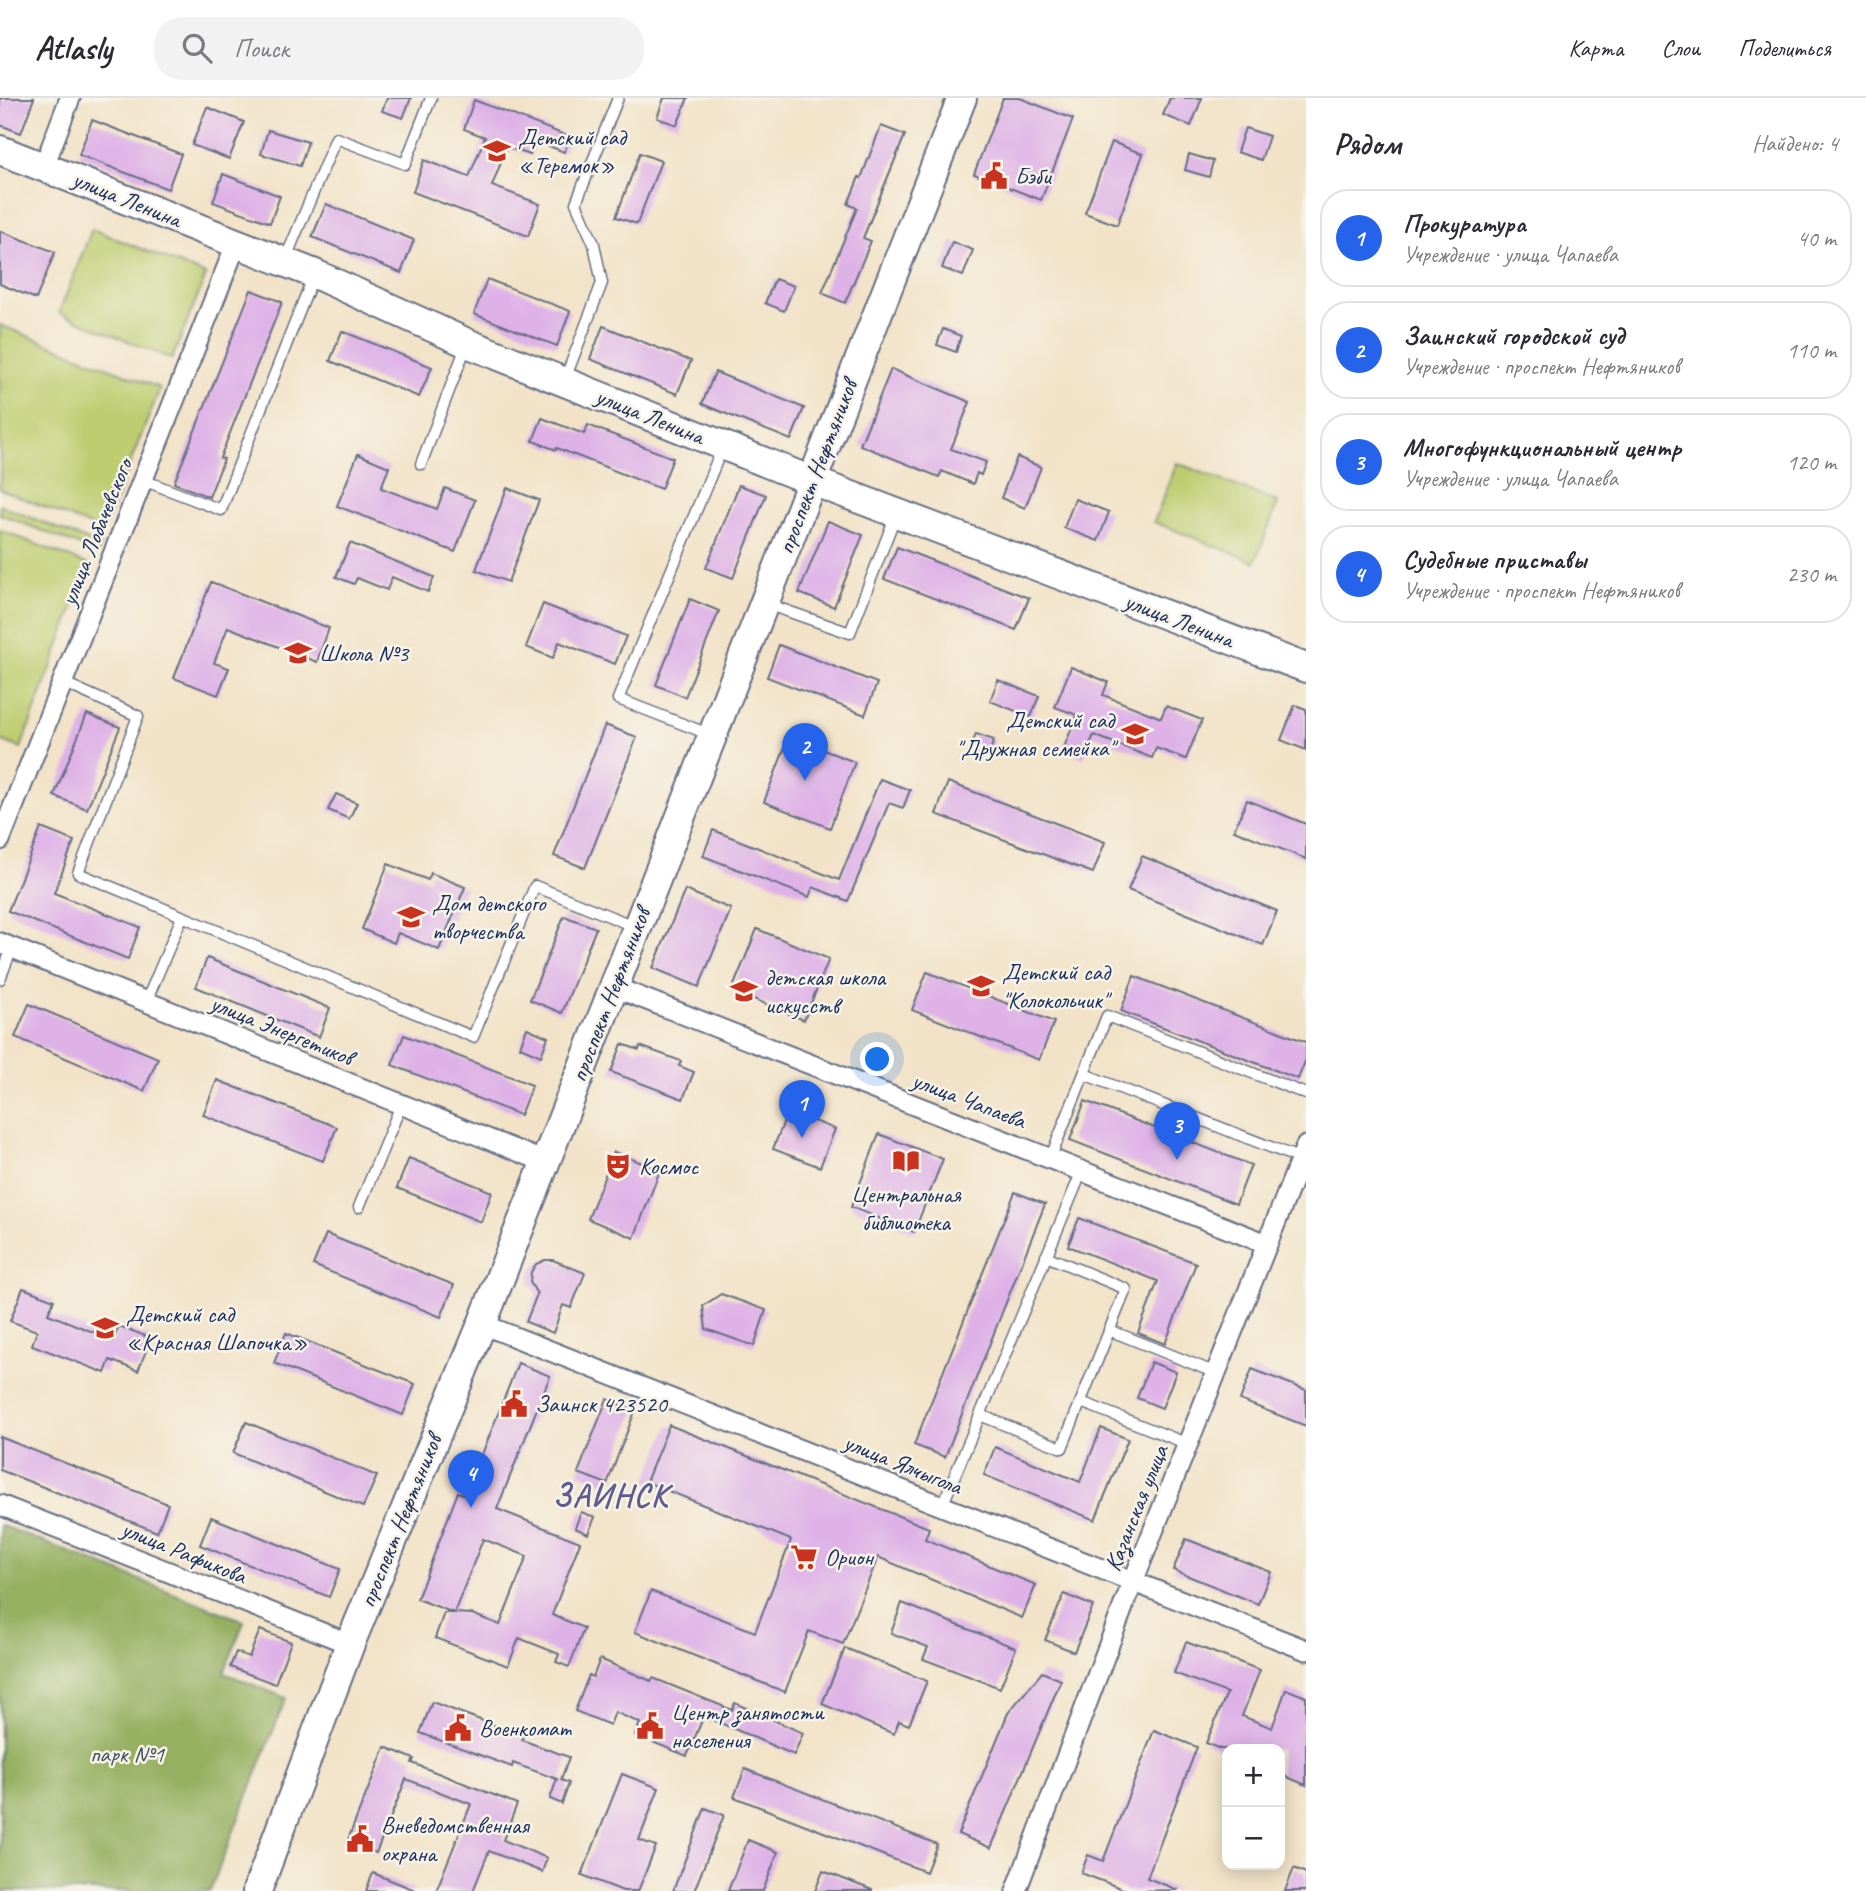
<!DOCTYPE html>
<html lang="ru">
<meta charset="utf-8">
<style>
:root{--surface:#fff;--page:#f2f2f3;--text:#2b2b33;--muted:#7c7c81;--line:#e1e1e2;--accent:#2563eb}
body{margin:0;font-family:Caveat,sans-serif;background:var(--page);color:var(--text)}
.controls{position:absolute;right:21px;bottom:21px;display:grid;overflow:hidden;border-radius:14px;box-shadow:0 4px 18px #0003}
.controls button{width:63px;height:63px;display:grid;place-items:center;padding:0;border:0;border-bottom:2px solid var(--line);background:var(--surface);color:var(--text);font:35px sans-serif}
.you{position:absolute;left:878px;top:962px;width:24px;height:24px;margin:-18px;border:5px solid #fff;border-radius:50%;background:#1a73e8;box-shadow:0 0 0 10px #1a73e833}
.badge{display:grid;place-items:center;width:46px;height:46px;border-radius:50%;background:var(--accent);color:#fff;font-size:23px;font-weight:700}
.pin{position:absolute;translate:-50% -58px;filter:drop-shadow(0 2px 4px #0008)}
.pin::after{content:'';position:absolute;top:37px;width:24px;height:21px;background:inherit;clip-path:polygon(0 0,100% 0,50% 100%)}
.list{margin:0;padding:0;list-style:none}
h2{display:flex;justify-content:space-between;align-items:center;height:91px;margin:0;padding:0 28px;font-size:30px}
h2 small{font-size:23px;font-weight:400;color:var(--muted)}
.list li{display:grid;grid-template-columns:46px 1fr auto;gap:21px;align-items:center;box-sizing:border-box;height:98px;margin:0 14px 14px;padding:0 14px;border:2px solid var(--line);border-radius:28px}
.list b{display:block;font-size:26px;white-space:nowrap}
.list p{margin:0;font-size:23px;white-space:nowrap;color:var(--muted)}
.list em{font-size:23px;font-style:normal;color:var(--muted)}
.icon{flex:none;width:38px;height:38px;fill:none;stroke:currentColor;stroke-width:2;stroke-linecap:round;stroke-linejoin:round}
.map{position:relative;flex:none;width:1306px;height:1793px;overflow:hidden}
header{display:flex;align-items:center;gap:42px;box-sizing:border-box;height:98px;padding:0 35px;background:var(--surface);border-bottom:2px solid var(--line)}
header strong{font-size:33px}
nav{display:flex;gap:38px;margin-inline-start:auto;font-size:24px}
.search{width:490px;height:63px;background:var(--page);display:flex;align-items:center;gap:18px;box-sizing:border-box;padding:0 24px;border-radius:28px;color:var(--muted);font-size:26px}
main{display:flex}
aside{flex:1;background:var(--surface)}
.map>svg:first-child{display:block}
.green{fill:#bdcd70;stroke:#6c7e67;stroke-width:2}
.forest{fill:#96b062;stroke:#587060;stroke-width:2}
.building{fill:#deb2e7;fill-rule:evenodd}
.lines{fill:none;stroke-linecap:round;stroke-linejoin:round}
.lane-casing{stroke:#666e83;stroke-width:13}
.street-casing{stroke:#666e83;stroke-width:23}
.secondary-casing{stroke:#666e83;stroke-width:32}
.lane{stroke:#fff;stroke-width:10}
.street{stroke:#fff;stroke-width:19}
.secondary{stroke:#fff;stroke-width:28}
.labels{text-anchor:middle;stroke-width:5;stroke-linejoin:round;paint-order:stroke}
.poi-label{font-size:24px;fill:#1b2f5e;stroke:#f7f3e8;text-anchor:start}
.street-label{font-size:24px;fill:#1b2f5e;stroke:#f7f3e8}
.park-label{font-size:24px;fill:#445662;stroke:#f7f3e8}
.district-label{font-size:32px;font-weight:bold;letter-spacing:2px;fill:#5f5d8e;stroke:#f7f3e8}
</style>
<header>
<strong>Atlasly</strong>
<div class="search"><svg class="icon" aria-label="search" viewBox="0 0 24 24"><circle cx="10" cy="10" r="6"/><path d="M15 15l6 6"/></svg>Поиск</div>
<nav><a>Карта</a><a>Слои</a><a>Поделиться</a></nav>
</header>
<main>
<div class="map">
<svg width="1306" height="1793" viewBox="0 0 1306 1793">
<rect width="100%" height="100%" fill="#f7f3e8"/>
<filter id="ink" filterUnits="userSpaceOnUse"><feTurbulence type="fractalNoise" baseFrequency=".0143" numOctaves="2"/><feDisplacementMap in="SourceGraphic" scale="14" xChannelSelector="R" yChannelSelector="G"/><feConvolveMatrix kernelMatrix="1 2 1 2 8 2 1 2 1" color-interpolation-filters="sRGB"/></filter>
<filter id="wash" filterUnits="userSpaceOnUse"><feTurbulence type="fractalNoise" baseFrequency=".00686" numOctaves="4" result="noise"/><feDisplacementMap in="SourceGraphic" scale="28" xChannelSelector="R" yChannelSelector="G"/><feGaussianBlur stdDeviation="1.57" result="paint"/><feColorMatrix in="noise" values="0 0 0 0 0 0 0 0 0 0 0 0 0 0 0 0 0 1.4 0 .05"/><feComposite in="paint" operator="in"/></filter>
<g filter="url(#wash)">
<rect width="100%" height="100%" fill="#f2e3c8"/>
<g class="green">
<polygon points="92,131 206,177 172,261 59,215"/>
<polygon points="0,227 160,290 103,433 0,391"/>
<polygon points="1177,365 1278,404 1255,464 1154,424"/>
<polygon points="0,407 101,448 98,455 0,416"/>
<polygon points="0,432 89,467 21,650 0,642"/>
</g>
<polygon class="forest" points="0,1427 244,1523 224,1575 286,1600 210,1793 0,1793"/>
<g id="blocks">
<g class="building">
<polygon points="0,0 34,0 21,35 0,27"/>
<polygon points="387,0 411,0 403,20 382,13"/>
<polygon points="664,0 688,0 677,27 657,20"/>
<polygon points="1003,0 1020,0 1073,21 1041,102 974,76"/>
<polygon points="1170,0 1202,0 1191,28 1163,17"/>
<polygon points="474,2 570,39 564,54 536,43 530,57 507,49 492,88 540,106 528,138 413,94 424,62 469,79 485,39 464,31"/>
<polygon points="207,9 244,24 229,61 192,47"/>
<polygon points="92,22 181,56 168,91 79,57"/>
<polygon points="881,28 905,37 863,140 871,143 845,205 822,195 857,110 848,106 859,79 861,80"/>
<polygon points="1245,30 1269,38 1261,62 1237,54"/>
<polygon points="268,32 308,44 300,68 261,56"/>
<polygon points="1112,44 1143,56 1117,127 1085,115"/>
<polygon points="640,55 661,63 637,126 616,119"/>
<polygon points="1189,56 1213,63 1209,79 1185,72"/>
<polygon points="223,76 280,98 270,125 213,104"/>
<polygon points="326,106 414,142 401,175 312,139"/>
<polygon points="0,133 55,154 36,201 0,186"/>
<polygon points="952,144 973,152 963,178 942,170"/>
<polygon points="487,181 570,213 557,248 474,216"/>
<polygon points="775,181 794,188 784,213 765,205"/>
<polygon points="251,192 282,204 220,360 224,361 209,399 174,385"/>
<polygon points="603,228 691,263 677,296 590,261"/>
<polygon points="943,231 961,238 956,254 937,247"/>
<polygon points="342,233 432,269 419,299 330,263"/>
<polygon points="891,271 970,304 951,351 986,364 981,377 977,375 973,386 942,373 939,379 860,347"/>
<polygon points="715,274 804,310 791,342 702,306"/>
<polygon points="542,320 584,336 588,327 673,360 661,391 557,350 556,352 533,343"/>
<polygon points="358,356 389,369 381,390 437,411 445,390 475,402 455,454 337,408"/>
<polygon points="1017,359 1041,369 1025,410 1001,400"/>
<polygon points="739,387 766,397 733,480 706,470"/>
<polygon points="507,390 539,402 508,484 476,472"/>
<polygon points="1075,401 1109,414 1098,443 1064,430"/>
<polygon points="828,423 863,437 834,509 799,495"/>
<polygon points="350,445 434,479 428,494 392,479 387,492 357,480 354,486 336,479"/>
<polygon points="897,449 1029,500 1016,532 884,481"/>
<polygon points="211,484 329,530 317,564 228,529 214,565 229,570 218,597 174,580"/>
<polygon points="690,501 719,513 685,599 656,587"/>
<polygon points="543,506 626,538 615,566 559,544 553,560 526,549"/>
<polygon points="779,547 877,585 865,617 767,579"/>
<polygon points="1071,569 1108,584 1103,597 1161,620 1166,608 1202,622 1186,661 1156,650 1152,660 1094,637 1084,660 1063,652 1077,617 1055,609"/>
<polygon points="998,582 1039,598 1031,619 990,603"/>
<polygon points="1295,607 1306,611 1306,652 1281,642"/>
<polygon points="87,616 120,629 87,711 54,698"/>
<polygon points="605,627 637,639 585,770 554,758"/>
<polygon points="976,636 994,642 988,658 970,652"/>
<polygon points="789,639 855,664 830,730 764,704"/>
<polygon points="880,681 910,692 903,710 889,705 848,803 813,789 809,799 703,758 713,732 839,782"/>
<polygon points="948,684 1105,744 1093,775 936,716"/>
<polygon points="336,696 357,705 349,721 328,712"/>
<polygon points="1247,702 1306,726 1306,761 1234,732"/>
<polygon points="41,730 74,743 54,795 140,829 128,861 8,813"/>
<polygon points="1142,758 1277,813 1263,847 1128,792"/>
<polygon points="388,766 428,782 431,775 465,789 439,852 398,835 394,845 362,831"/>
<polygon points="685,792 731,811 699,889 653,870"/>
<polygon points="564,818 596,830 562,915 530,902"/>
<polygon points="757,831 829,861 804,922 732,892"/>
<polygon points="207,860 330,910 319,939 196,889"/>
<polygon points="927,874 1054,924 1039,962 912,912"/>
<polygon points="1134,878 1306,944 1306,961 1298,981 1121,913"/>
<polygon points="29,906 158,960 144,993 15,939"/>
<polygon points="527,930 548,939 541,958 520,949"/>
<polygon points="404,937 532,987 520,1017 392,967"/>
<polygon points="622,946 639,952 640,948 681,963 679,968 694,974 683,1001 611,974"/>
<polygon points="217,982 337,1029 323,1063 203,1017"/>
<polygon points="1085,1003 1251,1067 1236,1106 1070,1042"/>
<polygon points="788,1013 835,1031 820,1069 773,1051"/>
<polygon points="879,1036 943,1061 914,1134 851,1109"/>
<polygon points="614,1054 660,1072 634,1140 588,1121"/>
<polygon points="409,1060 492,1094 481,1124 397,1090"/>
<polygon points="1015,1094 1045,1106 945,1359 914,1347"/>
<polygon points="1079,1120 1196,1165 1165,1246 1138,1235 1158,1183 1068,1148"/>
<polygon points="326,1136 454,1187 441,1219 313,1167"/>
<polygon points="545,1162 553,1162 585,1175 571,1210 563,1207 553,1235 526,1224 537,1196 530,1184 531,1174 536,1166"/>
<polygon points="23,1190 54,1202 48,1216 113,1242 119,1228 151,1240 138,1273 110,1262 105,1275 32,1247 37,1233 10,1223"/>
<polygon points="721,1196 766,1212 754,1248 706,1231 703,1208"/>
<polygon points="286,1235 415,1286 403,1317 274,1265"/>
<polygon points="1151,1264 1176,1274 1162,1310 1137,1300"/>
<path d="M518,1265L550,1278L497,1411L580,1444L552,1517L584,1530L569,1569L556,1564L559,1556L519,1540L508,1568L435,1540L444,1515H454L417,1501L458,1394L466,1397ZM483,1441L527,1458L500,1527L472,1516L454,1515Z"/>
<polygon points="1252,1271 1306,1292 1306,1328 1240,1302"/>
<polygon points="607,1301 635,1313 607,1386 578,1375"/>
<polygon points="246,1324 377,1378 363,1409 233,1355"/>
<polygon points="669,1327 929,1430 925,1441 1036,1487 1022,1520 878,1459 843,1546 809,1533 785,1594 635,1534 651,1493 755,1534 791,1442 646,1384"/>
<polygon points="1101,1330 1128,1341 1095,1422 984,1377 995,1349 1080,1384"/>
<polygon points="0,1339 168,1406 157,1434 0,1372"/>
<polygon points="581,1414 595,1419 588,1436 575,1430"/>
<polygon points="211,1419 340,1471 329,1499 200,1447"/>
<polygon points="1186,1441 1271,1474 1258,1506 1173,1472"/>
<polygon points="1064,1496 1093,1508 1074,1554 1045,1542"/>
<polygon points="902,1505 1016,1550 1000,1590 923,1561 928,1549 891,1535"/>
<polygon points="260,1532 291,1544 275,1586 230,1569 236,1554 249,1559"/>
<polygon points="1186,1544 1260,1572 1242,1618 1272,1630 1286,1591 1306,1599 1306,1687 1280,1676 1280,1651 1220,1651 1206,1645 1227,1595 1174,1575"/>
<polygon points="845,1550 927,1583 909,1627 899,1623 894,1636 822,1606"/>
<polygon points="600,1561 651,1583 653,1580 732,1612 735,1605 803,1635 794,1657 709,1620 709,1622 703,1620 687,1658 635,1637 640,1625 615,1614 610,1627 575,1613 589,1577 593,1579"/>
<polygon points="1042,1574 1061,1582 991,1750 958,1736 1008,1615"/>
<polygon points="432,1604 523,1638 522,1642 569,1659 561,1682 569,1685 562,1706 550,1701 557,1681 513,1665 512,1669 420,1635"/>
<polygon points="1154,1632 1197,1649 1147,1780 1178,1792 1128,1793 1081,1775 1088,1757 1103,1763"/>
<polygon points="385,1649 414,1661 412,1665 517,1706 503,1742 547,1760 542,1774 489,1753 473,1793 436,1793 471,1706 406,1681 376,1755 347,1744"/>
<polygon points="745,1671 937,1746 926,1774 734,1699"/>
<polygon points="622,1676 659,1690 639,1742 656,1748 638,1793 623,1793 582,1777"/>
<polygon points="705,1710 724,1717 694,1793 673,1793"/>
<polygon points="748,1742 778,1754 763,1793 728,1793"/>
<polygon points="1294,1770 1306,1775 1306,1793 1285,1793"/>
<polygon points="823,1773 872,1792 872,1793 815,1793"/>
<polygon points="373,1775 415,1792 415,1793 366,1793"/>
</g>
</g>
</g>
<g filter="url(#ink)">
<use href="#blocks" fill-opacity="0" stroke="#666e83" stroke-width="2"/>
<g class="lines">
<defs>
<g id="lane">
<polyline points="285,162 336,40 405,66 431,0"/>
<polyline points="565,281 602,185 594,146 576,105 618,0"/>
<polyline points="421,366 467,246"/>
<polyline points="143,382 221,412 313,179"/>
<polyline points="767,506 850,535 895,419"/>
<polyline points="62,584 138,618 78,775 473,939 535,788 636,829"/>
<polyline points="711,637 618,601 723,348"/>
<polyline points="0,881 12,850"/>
<polyline points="146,904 182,819"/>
<polyline points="1084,976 1301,1061"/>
<polyline points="1050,1061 1107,918 1306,996"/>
<polyline points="359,1109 401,1007"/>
<polyline points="1109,1232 1216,1275"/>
<polyline points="1081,1304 1188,1346"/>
<polyline points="980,1317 1062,1350 1126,1191 1046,1158"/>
<polyline points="942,1408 1082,1073"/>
</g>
<g id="street">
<polyline points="44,68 70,0"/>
<polyline points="0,742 237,144"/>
<polyline points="0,845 545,1064"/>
<polyline points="614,889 1267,1146"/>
<polyline points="482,1226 1306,1552"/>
<polyline points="0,1407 350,1546"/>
<polyline points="1016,1793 1125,1504 1306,1048"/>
</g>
<g id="secondary">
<polyline points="0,52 315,176 467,245 812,383 1306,570"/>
<polyline points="257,1793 350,1546 482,1226 962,0"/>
</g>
</defs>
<use href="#lane" class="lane-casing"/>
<use href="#street" class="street-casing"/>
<use href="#secondary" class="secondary-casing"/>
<use href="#lane" class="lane"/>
<use href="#street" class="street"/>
<use href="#secondary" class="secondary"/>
</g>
</g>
<defs>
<symbol id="school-bare" viewBox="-9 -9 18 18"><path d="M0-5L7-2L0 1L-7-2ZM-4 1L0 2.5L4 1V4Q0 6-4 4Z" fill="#c8321e" stroke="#f7f3e8" stroke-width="2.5" paint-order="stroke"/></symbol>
<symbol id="civic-bare" viewBox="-9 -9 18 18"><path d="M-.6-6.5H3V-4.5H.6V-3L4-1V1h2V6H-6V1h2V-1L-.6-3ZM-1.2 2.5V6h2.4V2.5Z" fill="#c8321e" stroke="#f7f3e8" stroke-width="2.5" paint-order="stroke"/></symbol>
<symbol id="library-bare" viewBox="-9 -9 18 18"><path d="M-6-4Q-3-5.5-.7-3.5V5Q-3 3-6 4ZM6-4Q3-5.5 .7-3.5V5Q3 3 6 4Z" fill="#c8321e" stroke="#f7f3e8" stroke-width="2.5" paint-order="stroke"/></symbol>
<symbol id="theatre-bare" viewBox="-9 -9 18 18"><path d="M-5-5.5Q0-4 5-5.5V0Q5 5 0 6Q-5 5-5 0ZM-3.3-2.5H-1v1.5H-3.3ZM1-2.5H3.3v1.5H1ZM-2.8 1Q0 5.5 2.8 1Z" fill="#c8321e" stroke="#f7f3e8" stroke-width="2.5" paint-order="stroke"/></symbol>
<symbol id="supermarket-bare" viewBox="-9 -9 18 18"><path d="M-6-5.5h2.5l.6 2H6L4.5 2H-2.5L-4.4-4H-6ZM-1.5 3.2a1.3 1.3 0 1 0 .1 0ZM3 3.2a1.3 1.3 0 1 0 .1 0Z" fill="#c8321e" stroke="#f7f3e8" stroke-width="2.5" paint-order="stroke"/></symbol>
</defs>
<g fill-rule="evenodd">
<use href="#school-bare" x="478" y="34" width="38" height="38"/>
<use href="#civic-bare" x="975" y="59" width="38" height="38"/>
<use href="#school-bare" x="279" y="536" width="38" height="38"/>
<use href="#school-bare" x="1116" y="617" width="38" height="38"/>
<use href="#school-bare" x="392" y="800" width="38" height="38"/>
<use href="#school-bare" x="962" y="869" width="38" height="38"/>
<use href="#school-bare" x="725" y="874" width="38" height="38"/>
<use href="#library-bare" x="887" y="1044" width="38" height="38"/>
<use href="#theatre-bare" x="599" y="1049" width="38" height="38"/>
<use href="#school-bare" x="86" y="1211" width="38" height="38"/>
<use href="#civic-bare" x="495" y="1287" width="38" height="38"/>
<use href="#supermarket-bare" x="785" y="1440" width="38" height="38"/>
<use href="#civic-bare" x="631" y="1609" width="38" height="38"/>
<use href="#civic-bare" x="439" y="1611" width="38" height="38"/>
<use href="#civic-bare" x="341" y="1722" width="38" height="38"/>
</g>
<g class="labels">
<g class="poi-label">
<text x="518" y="47">Детский сад<tspan x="518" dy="28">«Теремок»</tspan></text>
<text x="1015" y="86">Бэби</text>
<text x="319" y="563">Школа №3</text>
<text x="1114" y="630" text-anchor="end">Детский сад<tspan x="1114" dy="28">"Дружная семейка"</tspan></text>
<text x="432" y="813">Дом детского<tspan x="432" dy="28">творчества</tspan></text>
<text x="1002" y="882">Детский сад<tspan x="1002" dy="28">"Колокольчик"</tspan></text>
<text x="765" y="887">детская школа<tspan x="765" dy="28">искусств</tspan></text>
<text x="639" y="1076">Космос</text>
<text x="906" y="1104" text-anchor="middle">Центральная<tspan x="906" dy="28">библиотека</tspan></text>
<text x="126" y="1224">Детский сад<tspan x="126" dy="28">«Красная Шапочка»</tspan></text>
<text x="535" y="1314">Заинск 423520</text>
<text x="825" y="1467">Орион</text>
<text x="671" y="1622">Центр занятости<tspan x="671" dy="28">населения</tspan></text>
<text x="479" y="1638">Военкомат</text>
<text x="381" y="1735">Вневедомственная<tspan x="381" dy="28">охрана</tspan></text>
</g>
<g class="street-label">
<text transform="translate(127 101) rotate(22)" y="8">улица Ленина</text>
<text transform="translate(650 318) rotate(22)" y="8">улица Ленина</text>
<text transform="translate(817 369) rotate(-69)" y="8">проспект Нефтяников</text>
<text transform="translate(96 434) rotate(-68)" y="8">улица Лобачевского</text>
<text transform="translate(1179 522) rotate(21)" y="8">улица Ленина</text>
<text transform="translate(610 897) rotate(-69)" y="8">проспект Нефтяников</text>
<text transform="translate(282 932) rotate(22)" y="8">улица Энергетиков</text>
<text transform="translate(969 1002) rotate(21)" y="8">улица Чапаева</text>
<text transform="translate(903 1366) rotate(22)" y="8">улица Ялчыгола</text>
<text transform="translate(1136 1410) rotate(-68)" y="8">Казанская улица</text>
<text transform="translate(400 1423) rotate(-68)" y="8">проспект Нефтяников</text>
<text transform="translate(184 1454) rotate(22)" y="8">улица Рафикова</text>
</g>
<g class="park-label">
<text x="127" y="1664">парк №1</text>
</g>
<g class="district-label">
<text x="611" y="1408">ЗАИНСК</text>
</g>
</g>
</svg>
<div class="controls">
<button>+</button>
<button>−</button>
</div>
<div class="you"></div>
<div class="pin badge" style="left:802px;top:1040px">1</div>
<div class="pin badge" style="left:805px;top:683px">2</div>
<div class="pin badge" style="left:1177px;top:1062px">3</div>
<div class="pin badge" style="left:471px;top:1410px">4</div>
</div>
<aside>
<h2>Рядом<small>Найдено: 4</small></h2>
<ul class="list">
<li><span class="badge">1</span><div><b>Прокуратура</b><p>Учреждение · улица Чапаева</p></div><em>40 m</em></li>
<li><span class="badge">2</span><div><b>Заинский городской суд</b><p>Учреждение · проспект Нефтяников</p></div><em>110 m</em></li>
<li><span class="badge">3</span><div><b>Многофункциональный центр</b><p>Учреждение · улица Чапаева</p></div><em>120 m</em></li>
<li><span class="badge">4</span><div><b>Судебные приставы</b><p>Учреждение · проспект Нефтяников</p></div><em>230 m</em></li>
</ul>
</aside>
</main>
